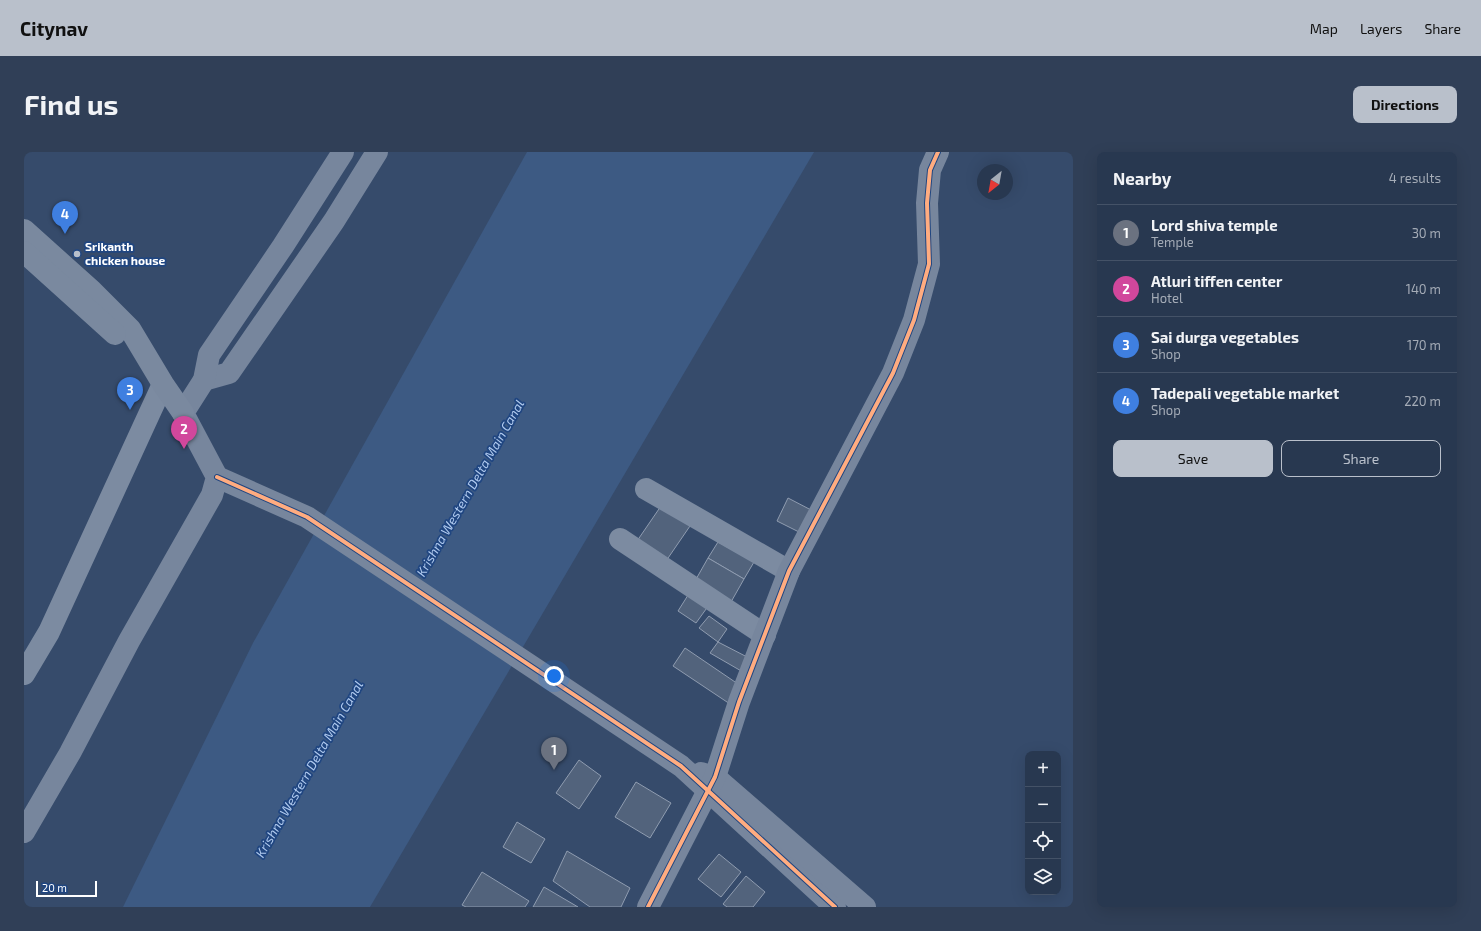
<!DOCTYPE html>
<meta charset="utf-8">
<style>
:root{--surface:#283850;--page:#303f57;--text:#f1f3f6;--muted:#a5acb7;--line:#445267;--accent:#b9c0cb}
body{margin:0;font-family:"Exo 2",sans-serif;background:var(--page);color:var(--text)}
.controls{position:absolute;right:12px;bottom:12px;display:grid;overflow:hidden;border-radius:8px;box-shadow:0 4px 16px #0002}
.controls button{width:36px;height:36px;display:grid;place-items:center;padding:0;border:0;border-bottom:1px solid var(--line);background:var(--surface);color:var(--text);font:20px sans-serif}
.compass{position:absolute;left:953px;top:12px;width:36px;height:36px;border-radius:50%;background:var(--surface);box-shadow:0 4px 16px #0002;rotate:211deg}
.scale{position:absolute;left:12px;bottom:10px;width:61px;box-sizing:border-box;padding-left:4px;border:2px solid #fff;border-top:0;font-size:11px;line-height:14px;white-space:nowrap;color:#fff;-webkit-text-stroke:3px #204681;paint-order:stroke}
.you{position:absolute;left:530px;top:524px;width:14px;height:14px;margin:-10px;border:3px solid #fff;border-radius:50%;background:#1a73e8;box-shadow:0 0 0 6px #1a73e833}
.badge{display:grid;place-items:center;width:26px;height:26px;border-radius:50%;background:var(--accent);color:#fff;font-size:13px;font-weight:700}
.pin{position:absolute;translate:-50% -33px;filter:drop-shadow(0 1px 2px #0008)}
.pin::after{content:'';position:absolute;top:21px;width:14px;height:12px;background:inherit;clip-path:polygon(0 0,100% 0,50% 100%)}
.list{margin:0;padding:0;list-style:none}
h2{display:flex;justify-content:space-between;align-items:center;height:52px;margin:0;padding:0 16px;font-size:17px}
h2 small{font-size:13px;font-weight:400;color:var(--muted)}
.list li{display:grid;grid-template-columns:26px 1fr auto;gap:12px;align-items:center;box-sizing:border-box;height:56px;padding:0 16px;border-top:1px solid var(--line)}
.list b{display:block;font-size:15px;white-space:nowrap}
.list p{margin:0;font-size:13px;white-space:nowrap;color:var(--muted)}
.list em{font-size:13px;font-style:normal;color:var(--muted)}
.actions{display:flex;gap:8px;padding:12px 16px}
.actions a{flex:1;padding:9px 0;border:1px solid var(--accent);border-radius:8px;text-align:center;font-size:14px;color:var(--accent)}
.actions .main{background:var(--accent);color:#111}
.icon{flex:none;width:22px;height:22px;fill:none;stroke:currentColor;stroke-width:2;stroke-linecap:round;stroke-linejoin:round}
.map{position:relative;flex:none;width:1049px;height:755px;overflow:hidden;border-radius:8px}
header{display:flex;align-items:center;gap:24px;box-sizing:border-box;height:56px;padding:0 20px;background:var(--accent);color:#111}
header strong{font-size:19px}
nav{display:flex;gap:22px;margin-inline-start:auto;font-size:14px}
.intro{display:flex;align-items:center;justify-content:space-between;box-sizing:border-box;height:96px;padding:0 24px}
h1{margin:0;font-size:28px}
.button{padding:10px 18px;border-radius:8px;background:var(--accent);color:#111;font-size:14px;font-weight:700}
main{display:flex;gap:24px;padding:0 24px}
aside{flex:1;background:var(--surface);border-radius:8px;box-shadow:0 4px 16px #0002}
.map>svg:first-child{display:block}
.water{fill:#3d5a83}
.building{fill:#52637c;stroke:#8f9cb0}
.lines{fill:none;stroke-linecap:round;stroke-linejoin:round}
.street{stroke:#7c8ba1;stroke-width:22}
.secondary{stroke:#77869d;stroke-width:22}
.primary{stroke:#7a899f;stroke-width:22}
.cycleway-casing{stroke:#204681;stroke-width:6}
.cycleway{stroke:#ffac80;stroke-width:4}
.poi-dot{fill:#b9c0cb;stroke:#204681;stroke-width:1.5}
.labels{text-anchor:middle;stroke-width:3.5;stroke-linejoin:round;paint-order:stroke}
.poi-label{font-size:12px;font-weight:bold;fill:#fff;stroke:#204681;text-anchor:start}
.water-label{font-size:13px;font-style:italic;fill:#b1cbf0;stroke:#204681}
</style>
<header>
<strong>Citynav</strong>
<nav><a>Map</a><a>Layers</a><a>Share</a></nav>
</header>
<div class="intro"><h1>Find us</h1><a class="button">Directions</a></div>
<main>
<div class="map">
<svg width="1049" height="755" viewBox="0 0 1049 755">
<rect width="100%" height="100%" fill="#364b6b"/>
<polygon class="water" points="503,0 790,0 346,755 99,755 229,491"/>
<g class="building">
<polygon points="764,346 789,359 777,381 753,369"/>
<polygon points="637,354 666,374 642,409 613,389"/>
<polygon points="694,390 730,410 720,427 684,406"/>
<polygon points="684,406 720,427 707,450 671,429"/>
<polygon points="666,440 685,453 672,471 654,459"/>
<polygon points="685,464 703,477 694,490 675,476"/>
<polygon points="694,490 727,507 719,520 686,501"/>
<polygon points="661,496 714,532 706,552 649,514"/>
<polygon points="555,608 577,624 555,657 532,641"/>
<polygon points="612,630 647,651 626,686 591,665"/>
<polygon points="493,670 521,687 507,711 479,695"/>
<polygon points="543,699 606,736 597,755 566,755 529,729"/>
<polygon points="695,702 717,720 697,745 674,727"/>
<polygon points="458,720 505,749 501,755 442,755 438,753"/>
<polygon points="722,724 741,740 729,755 703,755 699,752"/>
<polygon points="520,735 554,755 509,755"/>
</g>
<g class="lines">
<g class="street">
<polyline points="622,337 765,419"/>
<polyline points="596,387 741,483"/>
<polyline points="0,522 25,480 139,232"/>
</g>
<g class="secondary">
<polyline points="180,228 205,221 310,69 353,0"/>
<polyline points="193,325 283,365 657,614 811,755"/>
<polyline points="677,621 691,625 841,755"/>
<polyline points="0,680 46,601 105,489 188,343 193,325 159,261 180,228 185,203 259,94 319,0"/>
<polyline points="624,755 691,625 715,550 765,419 869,221 890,168 905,112 903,51 906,18 914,0"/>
</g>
<g class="primary">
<polyline points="0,78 68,139 106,177 139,232 159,261"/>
<polyline points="0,100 91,182"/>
</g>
<defs>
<g id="cycleway">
<polyline points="193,325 283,365 657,614 811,755"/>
<polyline points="624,755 691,625 715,550 765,419 869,221 890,168 905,112 903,51 906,18 914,0"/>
</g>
</defs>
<use href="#cycleway" class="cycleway-casing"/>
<use href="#cycleway" class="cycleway"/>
</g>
<circle class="poi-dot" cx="53" cy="102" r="4"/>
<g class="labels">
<g class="poi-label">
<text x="61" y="99">Srikanth<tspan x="61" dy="14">chicken house</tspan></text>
</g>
<g class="water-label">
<text transform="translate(446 336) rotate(-60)" y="5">Krishna Western Delta Main Canal</text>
<text transform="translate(285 617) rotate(-60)" y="5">Krishna Western Delta Main Canal</text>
</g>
</g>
</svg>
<div class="controls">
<button>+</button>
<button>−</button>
<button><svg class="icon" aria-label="locate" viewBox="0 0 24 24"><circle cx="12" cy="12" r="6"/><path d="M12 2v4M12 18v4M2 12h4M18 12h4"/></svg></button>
<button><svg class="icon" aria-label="layers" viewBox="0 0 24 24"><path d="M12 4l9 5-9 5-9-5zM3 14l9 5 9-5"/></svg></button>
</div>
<svg class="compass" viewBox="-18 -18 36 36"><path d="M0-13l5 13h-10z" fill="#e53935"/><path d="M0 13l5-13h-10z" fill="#a5acb7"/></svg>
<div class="scale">20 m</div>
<div class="you"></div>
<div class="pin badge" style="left:530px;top:618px;background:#6b7280">1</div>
<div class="pin badge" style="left:160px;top:297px;background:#d1479c">2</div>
<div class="pin badge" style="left:106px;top:258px;background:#3f7fe0">3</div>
<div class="pin badge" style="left:41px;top:82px;background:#3f7fe0">4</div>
</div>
<aside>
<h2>Nearby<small>4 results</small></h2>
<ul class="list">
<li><span class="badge" style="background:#6b7280">1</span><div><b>Lord shiva temple</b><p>Temple</p></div><em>30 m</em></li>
<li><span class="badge" style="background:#d1479c">2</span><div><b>Atluri tiffen center</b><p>Hotel</p></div><em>140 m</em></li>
<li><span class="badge" style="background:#3f7fe0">3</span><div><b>Sai durga vegetables</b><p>Shop</p></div><em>170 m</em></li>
<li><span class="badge" style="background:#3f7fe0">4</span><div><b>Tadepali vegetable market</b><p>Shop</p></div><em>220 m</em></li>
</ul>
<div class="actions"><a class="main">Save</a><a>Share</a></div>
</aside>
</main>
